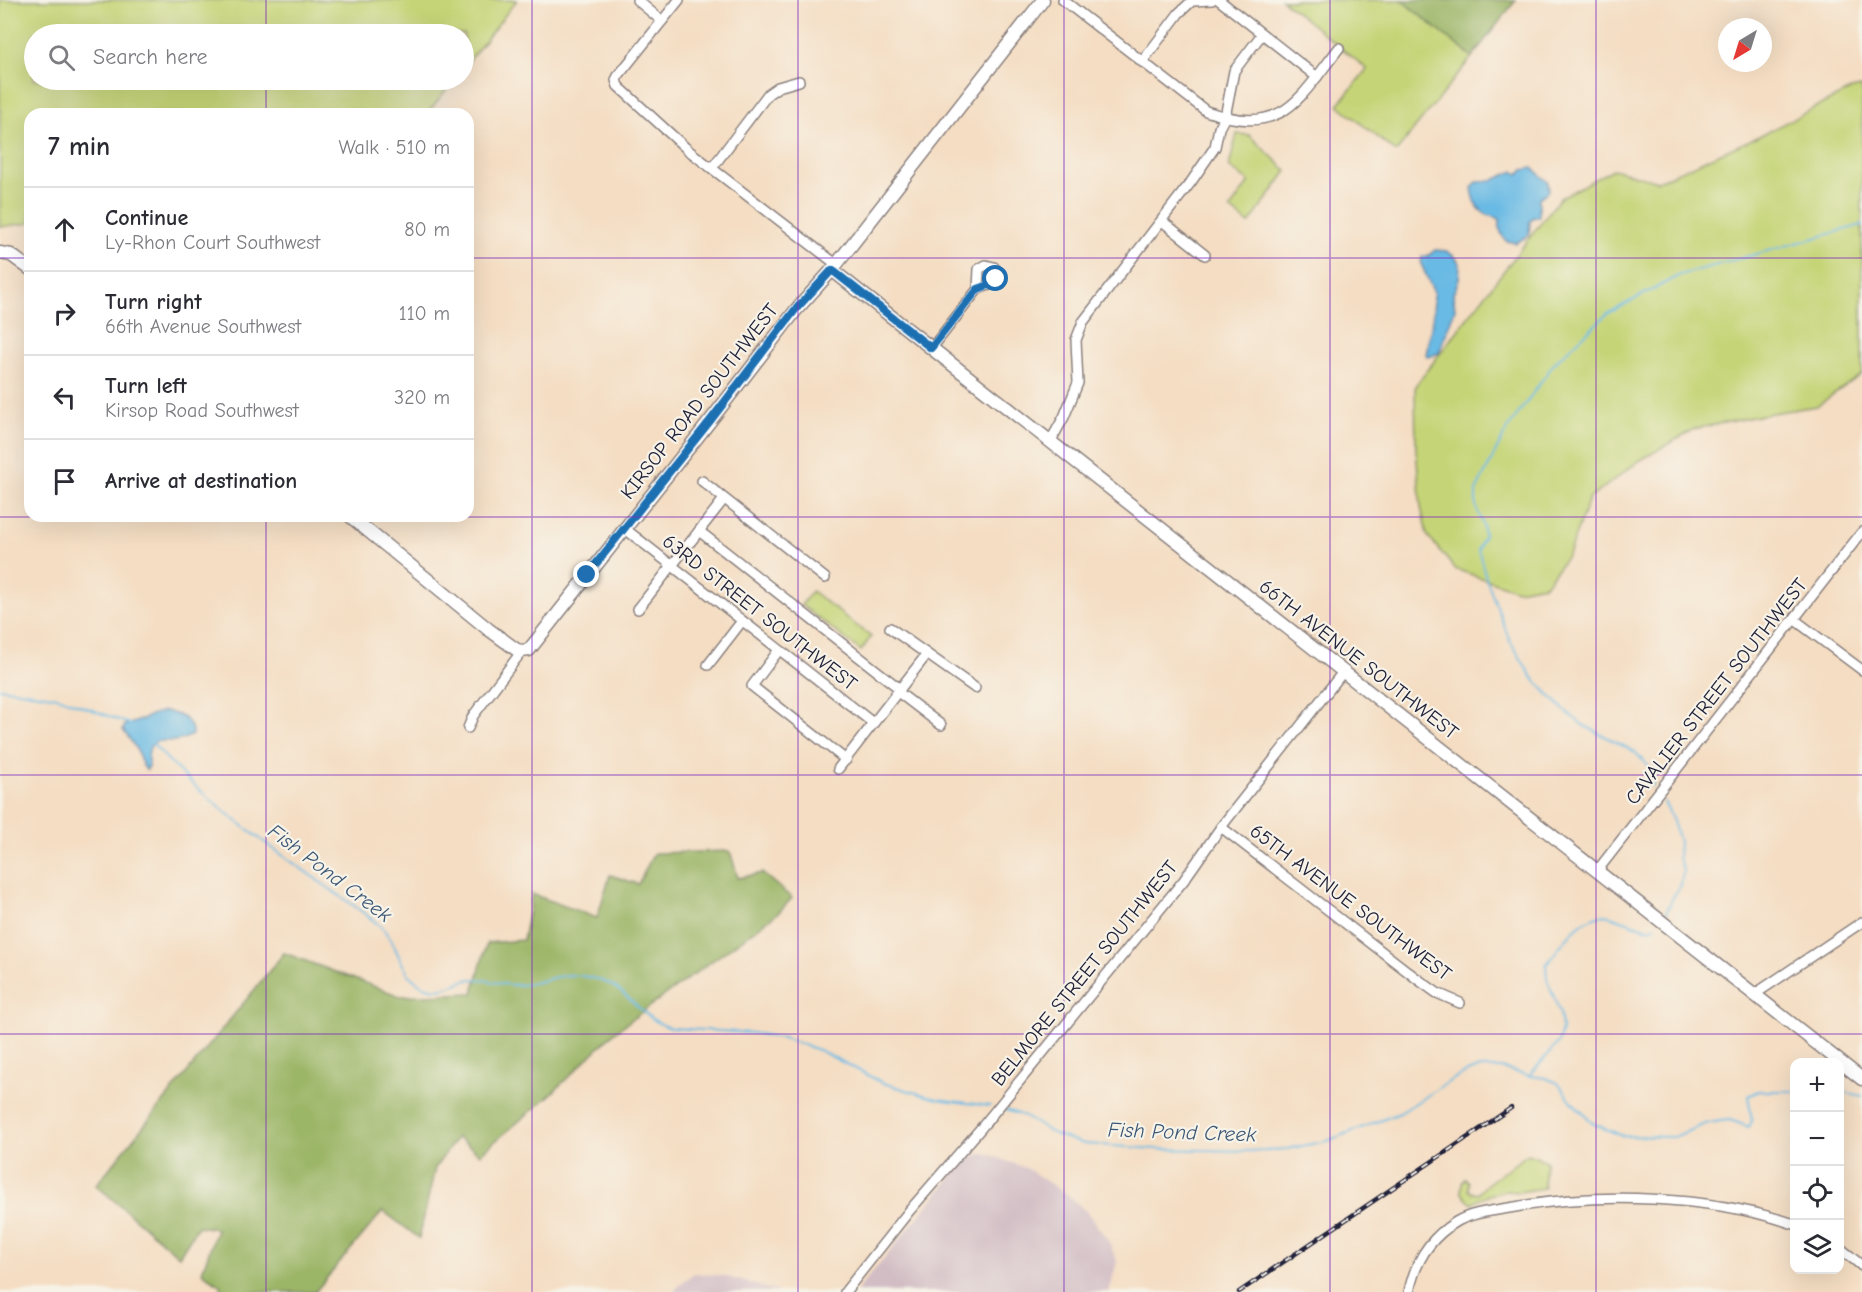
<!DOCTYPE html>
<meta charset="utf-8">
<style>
:root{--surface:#fff;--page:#f7f7f7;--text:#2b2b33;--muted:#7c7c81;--line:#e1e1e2}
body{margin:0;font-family:"Comic Neue",sans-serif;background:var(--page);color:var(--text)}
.controls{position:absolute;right:18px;bottom:18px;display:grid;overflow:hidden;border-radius:12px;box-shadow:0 6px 24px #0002}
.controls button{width:54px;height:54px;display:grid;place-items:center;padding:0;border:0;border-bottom:2px solid var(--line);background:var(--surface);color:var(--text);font:30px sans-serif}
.compass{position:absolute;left:1718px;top:18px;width:54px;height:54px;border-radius:50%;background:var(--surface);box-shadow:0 6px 24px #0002;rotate:218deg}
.stop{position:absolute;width:18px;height:18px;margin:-14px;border:4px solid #1f6fb2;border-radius:50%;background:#fff}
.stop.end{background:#1f6fb2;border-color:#fff;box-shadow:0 2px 6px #0008}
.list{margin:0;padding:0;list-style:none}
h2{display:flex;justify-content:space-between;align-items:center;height:78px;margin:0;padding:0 24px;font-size:26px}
h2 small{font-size:20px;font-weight:400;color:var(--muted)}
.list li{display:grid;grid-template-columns:39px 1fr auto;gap:18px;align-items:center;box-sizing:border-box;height:84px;padding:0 24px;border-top:2px solid var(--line)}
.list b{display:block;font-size:22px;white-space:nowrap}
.list p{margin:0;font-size:20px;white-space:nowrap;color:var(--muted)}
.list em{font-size:20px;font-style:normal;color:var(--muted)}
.icon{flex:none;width:33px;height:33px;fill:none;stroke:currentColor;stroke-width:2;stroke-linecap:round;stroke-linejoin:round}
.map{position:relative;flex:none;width:1862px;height:1292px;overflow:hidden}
.search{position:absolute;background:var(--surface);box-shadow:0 6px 24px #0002;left:24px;top:24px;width:450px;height:66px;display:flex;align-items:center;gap:15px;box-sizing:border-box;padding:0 21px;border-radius:33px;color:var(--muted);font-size:22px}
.panel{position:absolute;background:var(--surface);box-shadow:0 6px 24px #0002;left:24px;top:108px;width:450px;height:414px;border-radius:18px}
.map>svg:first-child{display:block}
.industrial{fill:#d2bdc5}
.green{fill:#c5d476;stroke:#747b58;stroke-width:1.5}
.forest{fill:#9cb667;stroke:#5f6c51;stroke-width:1.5}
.water{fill:#69bae4;stroke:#466e90;stroke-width:1.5}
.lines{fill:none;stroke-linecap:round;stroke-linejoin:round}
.stream{stroke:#69bae4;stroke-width:2}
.minor-casing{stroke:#8b807e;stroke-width:12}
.tertiary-casing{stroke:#8b807e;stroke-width:15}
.minor{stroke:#fff;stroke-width:9}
.tertiary{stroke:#fff;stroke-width:12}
.rail-casing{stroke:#22223b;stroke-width:4.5}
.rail{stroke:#f7f3e8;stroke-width:2;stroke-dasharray:7;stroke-linecap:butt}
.route{stroke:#1f6fb2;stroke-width:8}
.grid{fill:none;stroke:#7b2cbf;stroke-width:1.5;stroke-opacity:0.55}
.labels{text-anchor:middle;stroke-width:4.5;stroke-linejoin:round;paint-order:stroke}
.street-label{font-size:20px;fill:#22223b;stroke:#f7f3e8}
.water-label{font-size:21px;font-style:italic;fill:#3b5776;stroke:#f7f3e8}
</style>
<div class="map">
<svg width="1862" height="1292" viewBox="0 0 1862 1292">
<rect width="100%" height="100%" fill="#f7f3e8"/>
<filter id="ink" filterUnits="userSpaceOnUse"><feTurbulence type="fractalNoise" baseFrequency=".0167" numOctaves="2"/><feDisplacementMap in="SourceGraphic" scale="12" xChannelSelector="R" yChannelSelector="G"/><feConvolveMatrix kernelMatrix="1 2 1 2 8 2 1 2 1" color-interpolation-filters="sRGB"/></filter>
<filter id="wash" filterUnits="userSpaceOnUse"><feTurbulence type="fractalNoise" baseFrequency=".008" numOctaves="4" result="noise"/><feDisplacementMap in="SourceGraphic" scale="24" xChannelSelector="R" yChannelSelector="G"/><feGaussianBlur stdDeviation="1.35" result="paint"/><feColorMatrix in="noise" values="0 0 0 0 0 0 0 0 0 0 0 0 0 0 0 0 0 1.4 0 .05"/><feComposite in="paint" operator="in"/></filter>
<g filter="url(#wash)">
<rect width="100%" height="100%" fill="#f4ddc2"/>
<g class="industrial">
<polygon points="985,1153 1026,1168 1068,1195 1087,1212 1109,1242 1117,1261 1109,1292 856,1292 967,1158"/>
<polygon points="695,1273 725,1276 779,1292 674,1292 680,1284"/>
</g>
<g class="green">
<polygon points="0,0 517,0 464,67 464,34 34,34 34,80 454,80 427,114 30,114 30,223 0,227"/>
<polygon points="1282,0 1401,0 1472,57 1396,152 1338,105 1367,69"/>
<polygon points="1862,87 1862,374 1817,406 1772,413 1694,429 1639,461 1589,499 1568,555 1545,585 1517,590 1455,569 1427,535 1421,507 1416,449 1415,386 1560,198 1613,169 1658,181 1757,137 1852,89"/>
<polygon points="1237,134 1249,135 1287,171 1249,224 1230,209 1249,182 1229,167"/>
<polygon points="812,591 871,637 861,651 801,605"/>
<path d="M1528,1154L1546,1161C1547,1171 1541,1179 1544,1188L1519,1192L1505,1191L1485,1196L1472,1204L1461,1192L1462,1183L1465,1178L1469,1182V1190L1473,1193L1478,1194L1487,1184Z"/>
</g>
<g class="forest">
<polygon points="1401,0 1516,0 1472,57"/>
<polygon points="730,851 738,878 762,873 792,898 778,913 616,1031 548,1097 480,1154 457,1137 435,1168 419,1238 383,1211 315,1292 218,1292 222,1287 202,1272 217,1229 198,1226 179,1256 96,1185 284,953 400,996 473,993 487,943 523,940 532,894 597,918 610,875 638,884 654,853"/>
</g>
<g class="water">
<path d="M1533,168L1548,182L1549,191L1539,198V217H1534L1530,221L1529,235L1516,243L1506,241C1500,234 1499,229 1500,219C1481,214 1475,209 1472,188L1477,182L1491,181L1514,171L1518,174L1523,170Z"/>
<polygon points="1435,250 1447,251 1455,257 1460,264 1459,279 1453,294 1455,309 1439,353 1428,357 1426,354 1433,318 1434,293 1421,264 1422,257 1429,255"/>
<path d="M166,711C180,715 193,719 192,735C186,738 180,741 173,741C164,741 151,738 149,751C147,758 150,761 147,770L143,766L136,748L123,730L125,725C140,723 151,712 166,711Z"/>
</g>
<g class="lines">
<g class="stream">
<polyline points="0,688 58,697 132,725"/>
<path d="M152,743C199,796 255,836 313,877C335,893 358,907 379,925C401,944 398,978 427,987C443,992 452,984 467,980C484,976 499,986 516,985C536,985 552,976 569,975C577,975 589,977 596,979C628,987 640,1019 671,1028L753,1033L783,1038L821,1051L883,1083L937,1099L990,1106"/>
<polyline points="1653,786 1650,768 1635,752 1583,725 1563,709 1532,677 1510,641 1487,581 1478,549 1484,535 1483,525 1476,507 1476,491 1506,431 1555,362 1607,314 1680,275 1862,225"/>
<polyline points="1664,802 1673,821 1679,842 1678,857 1683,870 1681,885 1673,897 1665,915"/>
<path d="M1530,1075L1559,1042L1562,1028L1560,1013L1547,979L1546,965C1560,947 1582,910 1610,916C1623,920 1636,926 1650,929L1656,926"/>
<polyline points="1840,1091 1862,1096"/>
<polyline points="1001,1109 1019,1114 1056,1135 1085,1144 1156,1149 1249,1151 1287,1149 1327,1141 1400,1113 1453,1079 1470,1071 1482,1068 1501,1068 1530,1076 1546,1078 1558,1083 1573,1103 1594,1124 1623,1136 1674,1137 1705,1124 1720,1121 1730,1120 1749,1127 1752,1121 1748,1096 1758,1091 1794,1091"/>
</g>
</g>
</g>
<g filter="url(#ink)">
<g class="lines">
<defs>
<g id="minor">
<polyline points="637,0 662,21"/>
<polyline points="679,0 618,76 616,80 618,86 688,150 836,264"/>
<path d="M1063,0L1206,111C1282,137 1297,102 1339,48"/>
<polyline points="1219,0 1317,77"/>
<polyline points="1142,62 1179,13 1192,1 1212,0"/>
<polyline points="712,168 768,94 778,87 799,81"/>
<polyline points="1162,221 1205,255"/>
<polygon points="986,265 994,267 997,271 996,279 989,285 978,289 979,269"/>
<polyline points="931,349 978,289"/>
<polyline points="1050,442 1064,417 1078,383 1076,340 1083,322 1191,182 1215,147 1219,128 1225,117 1234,71 1262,34"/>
<polyline points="702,481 825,578"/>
<polyline points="624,528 873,723"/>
<polyline points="699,531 900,689"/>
<polyline points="638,609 724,499"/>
<polyline points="1795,620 1862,670"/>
<polyline points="890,628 975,688"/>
<polyline points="779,650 752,686 846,760"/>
<polyline points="708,665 742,621"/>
<polyline points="898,692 941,725"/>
<polyline points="468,728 473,716 522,651"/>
<polyline points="838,769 927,654"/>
<polyline points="1221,827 1416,978 1437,993 1460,1003"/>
<polyline points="1597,871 1862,532"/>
<polyline points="1755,994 1862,922"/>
<polyline points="1840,1248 1862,1266"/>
<polyline points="845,1292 910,1210 982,1127 1184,880 1221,827 1343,672"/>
<path d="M1409,1292C1415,1262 1429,1238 1456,1222C1471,1213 1491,1211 1509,1208C1598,1192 1708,1195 1794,1224"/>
</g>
<g id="tertiary">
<polyline points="0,253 11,255 30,269"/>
<polyline points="832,270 1862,1079"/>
<polyline points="350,516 488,629 517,650 522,651 529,650 710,421 796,310 832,270 1043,0"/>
</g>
</defs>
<use href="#minor" class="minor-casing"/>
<use href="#tertiary" class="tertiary-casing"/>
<use href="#minor" class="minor"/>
<use href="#tertiary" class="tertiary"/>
<defs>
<polyline id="rail" points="1239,1292 1511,1108"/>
</defs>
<use href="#rail" class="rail-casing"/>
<use href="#rail" class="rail"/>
</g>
</g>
<g class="lines" filter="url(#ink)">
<polyline class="route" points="587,575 710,421 795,310 832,270 931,348 978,289 989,285 996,279"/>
</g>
<path class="grid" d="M266,0V34M532,0V1292M798,0V1292M1064,0V1292M1330,0V1292M1596,0V1292M266,80V114M0,258H30M468,258H1862M266,516V1292M0,517H1862M0,775H1862M0,1034H1862"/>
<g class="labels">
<g class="street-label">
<text transform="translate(699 401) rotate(-52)" y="7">KIRSOP ROAD SOUTHWEST</text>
<text transform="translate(760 612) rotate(38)" y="7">63RD STREET SOUTHWEST</text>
<text transform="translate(1359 659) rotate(38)" y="7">66TH AVENUE SOUTHWEST</text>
<text transform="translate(1716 691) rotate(-52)" y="7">CAVALIER STREET SOUTHWEST</text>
<text transform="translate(1351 902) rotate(37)" y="7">65TH AVENUE SOUTHWEST</text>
<text transform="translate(1084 973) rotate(-51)" y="7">BELMORE STREET SOUTHWEST</text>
</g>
<g class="water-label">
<text transform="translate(330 873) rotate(37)" y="7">Fish Pond Creek</text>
<text transform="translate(1182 1132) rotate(2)" y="7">Fish Pond Creek</text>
</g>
</g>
</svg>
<div class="controls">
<button>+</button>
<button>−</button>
<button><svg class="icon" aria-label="locate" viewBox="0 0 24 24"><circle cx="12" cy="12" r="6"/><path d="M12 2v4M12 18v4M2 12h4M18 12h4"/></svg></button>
<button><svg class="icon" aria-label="layers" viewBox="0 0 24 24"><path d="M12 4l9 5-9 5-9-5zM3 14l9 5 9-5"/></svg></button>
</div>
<svg class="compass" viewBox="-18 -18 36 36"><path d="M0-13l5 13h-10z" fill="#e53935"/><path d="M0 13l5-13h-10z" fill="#7c7c81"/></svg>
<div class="stop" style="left:996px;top:279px"></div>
<div class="stop end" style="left:587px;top:575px"></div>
<div class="search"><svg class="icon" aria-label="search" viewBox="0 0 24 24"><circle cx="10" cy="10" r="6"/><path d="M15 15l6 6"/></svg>Search here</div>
<section class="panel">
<h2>7 min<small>Walk · 510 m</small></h2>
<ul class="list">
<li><svg class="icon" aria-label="ahead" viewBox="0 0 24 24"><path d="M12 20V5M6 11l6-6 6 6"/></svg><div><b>Continue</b><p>Ly-Rhon Court Southwest</p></div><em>80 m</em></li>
<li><svg class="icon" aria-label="right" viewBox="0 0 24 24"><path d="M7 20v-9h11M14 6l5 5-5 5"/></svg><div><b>Turn right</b><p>66th Avenue Southwest</p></div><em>110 m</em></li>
<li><svg class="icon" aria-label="left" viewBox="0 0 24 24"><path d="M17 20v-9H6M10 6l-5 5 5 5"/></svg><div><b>Turn left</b><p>Kirsop Road Southwest</p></div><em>320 m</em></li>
<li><svg class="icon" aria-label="arrive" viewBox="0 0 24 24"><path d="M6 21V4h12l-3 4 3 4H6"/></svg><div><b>Arrive at destination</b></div></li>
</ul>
</section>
</div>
